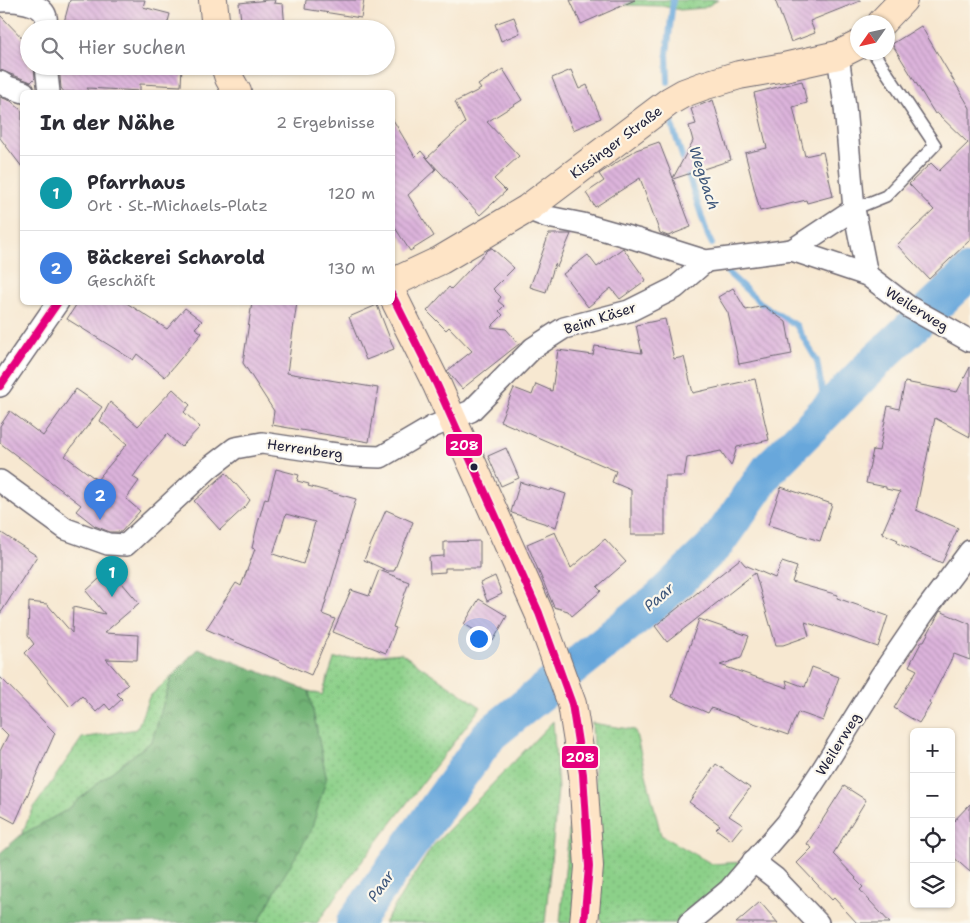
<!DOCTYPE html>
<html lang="de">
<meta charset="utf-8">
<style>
:root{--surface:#fff;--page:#f7f7f7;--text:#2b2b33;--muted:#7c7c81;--line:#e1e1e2;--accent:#0b8043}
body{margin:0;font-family:"Shantell Sans",sans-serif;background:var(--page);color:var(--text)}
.controls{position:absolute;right:15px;bottom:15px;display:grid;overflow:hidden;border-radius:8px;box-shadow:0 1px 4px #0004}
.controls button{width:45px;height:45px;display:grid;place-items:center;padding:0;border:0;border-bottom:1px solid var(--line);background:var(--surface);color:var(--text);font:25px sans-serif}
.compass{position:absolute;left:850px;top:15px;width:45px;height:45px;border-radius:50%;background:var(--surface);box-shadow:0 1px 4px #0004;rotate:236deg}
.you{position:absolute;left:478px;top:638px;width:18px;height:18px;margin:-12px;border:4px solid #fff;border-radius:50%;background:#1a73e8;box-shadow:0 0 0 8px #1a73e833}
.badge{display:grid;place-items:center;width:32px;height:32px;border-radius:50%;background:var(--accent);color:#fff;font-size:16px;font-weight:700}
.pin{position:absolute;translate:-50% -41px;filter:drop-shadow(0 1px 2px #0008)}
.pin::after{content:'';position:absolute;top:26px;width:18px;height:15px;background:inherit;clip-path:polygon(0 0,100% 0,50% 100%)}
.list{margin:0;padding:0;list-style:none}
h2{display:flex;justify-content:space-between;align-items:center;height:65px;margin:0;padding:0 20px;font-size:21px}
h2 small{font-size:16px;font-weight:400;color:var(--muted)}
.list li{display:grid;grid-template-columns:32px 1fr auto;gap:15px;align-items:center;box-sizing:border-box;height:75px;padding:0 20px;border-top:1px solid var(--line)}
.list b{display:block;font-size:19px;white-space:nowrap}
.list p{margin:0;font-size:16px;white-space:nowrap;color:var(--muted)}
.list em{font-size:16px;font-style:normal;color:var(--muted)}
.icon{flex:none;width:28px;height:28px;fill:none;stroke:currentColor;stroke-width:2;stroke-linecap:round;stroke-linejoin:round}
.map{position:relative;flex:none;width:970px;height:923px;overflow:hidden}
.search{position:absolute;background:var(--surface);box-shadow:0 1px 4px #0004;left:20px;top:20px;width:375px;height:55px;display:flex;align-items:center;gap:12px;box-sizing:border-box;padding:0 18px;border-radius:28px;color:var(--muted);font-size:19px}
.panel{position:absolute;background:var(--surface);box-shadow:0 1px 4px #0004;left:20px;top:90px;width:375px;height:215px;border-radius:8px}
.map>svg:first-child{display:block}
.grass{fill:url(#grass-dots);stroke:#577962}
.forest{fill:url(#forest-crowns);stroke:#4a6a58}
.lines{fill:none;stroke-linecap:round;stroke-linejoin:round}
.stream{stroke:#68a7db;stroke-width:6}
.river{stroke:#68a7db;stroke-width:36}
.building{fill:url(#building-back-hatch);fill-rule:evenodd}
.lane-casing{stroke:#6d6770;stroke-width:14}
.street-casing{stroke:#6d6770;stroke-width:24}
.secondary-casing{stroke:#6d6770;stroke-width:30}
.lane{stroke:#fff;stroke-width:11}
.street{stroke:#fff;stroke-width:21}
.secondary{stroke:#fee4c6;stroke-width:28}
.bus-1-casing{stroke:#fbf7ec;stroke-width:11}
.bus-1{stroke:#e5007d;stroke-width:8}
.bus-dot{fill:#22223b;stroke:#fbf7ec;stroke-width:2}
.labels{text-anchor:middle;stroke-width:4.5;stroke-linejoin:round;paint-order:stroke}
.street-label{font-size:14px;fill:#22223b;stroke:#fbf7ec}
.water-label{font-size:15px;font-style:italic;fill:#3e577b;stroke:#fbf7ec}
.line-badge{stroke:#fbf7ec;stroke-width:2}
.badge-label{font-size:14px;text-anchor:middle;font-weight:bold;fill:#fff}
</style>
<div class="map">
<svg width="970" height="923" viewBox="0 0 970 923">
<defs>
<pattern id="grass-dots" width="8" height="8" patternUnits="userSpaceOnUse" patternTransform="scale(1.25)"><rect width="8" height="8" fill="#8cd089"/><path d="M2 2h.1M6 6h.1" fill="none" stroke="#78b277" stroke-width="1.8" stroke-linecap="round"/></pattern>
<pattern id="forest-crowns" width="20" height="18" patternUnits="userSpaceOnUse" patternTransform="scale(1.25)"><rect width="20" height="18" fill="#71b275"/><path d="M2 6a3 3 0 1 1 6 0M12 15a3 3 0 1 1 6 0" fill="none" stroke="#5c9061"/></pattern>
<pattern id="building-back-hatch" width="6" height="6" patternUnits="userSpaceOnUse" patternTransform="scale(1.25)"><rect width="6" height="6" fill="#dcb3db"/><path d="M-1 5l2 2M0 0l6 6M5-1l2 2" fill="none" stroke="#bc9abd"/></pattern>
</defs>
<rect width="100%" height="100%" fill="#fbf7ec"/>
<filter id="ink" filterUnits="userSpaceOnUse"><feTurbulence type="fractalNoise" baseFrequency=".02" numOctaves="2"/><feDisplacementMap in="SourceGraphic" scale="10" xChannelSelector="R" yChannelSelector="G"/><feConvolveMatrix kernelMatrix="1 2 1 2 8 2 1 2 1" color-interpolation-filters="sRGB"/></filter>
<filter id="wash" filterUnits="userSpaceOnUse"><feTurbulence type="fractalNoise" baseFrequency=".0096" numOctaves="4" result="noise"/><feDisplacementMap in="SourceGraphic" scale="20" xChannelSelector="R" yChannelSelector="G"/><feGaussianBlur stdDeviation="1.12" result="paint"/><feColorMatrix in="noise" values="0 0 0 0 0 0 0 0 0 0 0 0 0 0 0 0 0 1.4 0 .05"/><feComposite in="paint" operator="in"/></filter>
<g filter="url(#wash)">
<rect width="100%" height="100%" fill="#f7e8d1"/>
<g class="grass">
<polygon points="623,0 718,0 704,8 680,10 662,6 624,5"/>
<polygon points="401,653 481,707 353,873 317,923 258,923 282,879 326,776 309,691 322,695 334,659"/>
<polygon points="172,676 152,741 100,781 67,810 21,835 33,809 82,738 137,729 149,697"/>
<polygon points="553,721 558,789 545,923 384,923 432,847"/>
<polygon points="592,723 635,730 661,835 712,864 742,862 689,923 602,923 600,918"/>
<polygon points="574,778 579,829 575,923 560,923"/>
</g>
<polygon class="forest" points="198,648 309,691 326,776 326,780 311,831 282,879 258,923 0,923 0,853 21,835 67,810 100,781 152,741 172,676"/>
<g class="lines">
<g class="stream">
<polyline points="668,82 667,54 673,0"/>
<polyline points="672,120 673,128 708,236 712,244"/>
<polyline points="727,272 764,306 796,325 817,361 822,391 820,418"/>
</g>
<polyline class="river" points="354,923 489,735 660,598 717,543 769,469 880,357 970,272"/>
</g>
<g id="blocks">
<g class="building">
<polygon points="70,0 145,0 143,7 170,14 166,29 73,29 63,26"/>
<polygon points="269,0 275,0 274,3 283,4 285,29 242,29 239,3"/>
<polygon points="306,0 364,0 361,18 305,9"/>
<polygon points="570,0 635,0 581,24"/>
<polygon points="775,0 860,0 860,1 810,21 815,33 791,42"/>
<polygon points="0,15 29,45 29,49 22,56 29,63 29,66 32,66 34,68 35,78 31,82 0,70"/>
<polygon points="514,17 520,33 501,41 495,24"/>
<polygon points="921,26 970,108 970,240 929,279 897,245 934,210 909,184 931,163 939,171 968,143 937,113 935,114 892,44"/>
<polygon points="59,66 182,66 181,86 140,84 140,91 87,88 90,92 64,92 61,88"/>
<polygon points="503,69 522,100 487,122 519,156 494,179 506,191 480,215 427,158 465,123 455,102 481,89 478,85"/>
<polygon points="571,70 579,89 587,85 601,118 573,130 552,78"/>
<polygon points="802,81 807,103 793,107 805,156 823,152 833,196 807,203 806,200 760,211 745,153 767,148 754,93"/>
<polygon points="0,97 11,101 22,111 22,167 0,138"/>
<polygon points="713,100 731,160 673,179 691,227 668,236 660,233 640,178 595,207 586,193 604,181 599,174 636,150 659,142 673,178 693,141 689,126 696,124 691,109"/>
<polygon points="392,118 415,157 421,151 436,169 408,195 434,236 410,251 392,223"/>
<polygon points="549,234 571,234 557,267 555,264 546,292 530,287"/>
<polygon points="492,248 514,268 493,289 501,297 498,301 504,306 499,311 503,315 491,327 506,329 519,344 462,389 447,371 472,351 449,327 446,330 427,311 449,287 451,289 488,250"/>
<polygon points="623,248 646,280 620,299 611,288 588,307 563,274 588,255 597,267"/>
<polygon points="733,288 746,310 764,306 786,322 792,354 739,364 728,313 718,297"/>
<polygon points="78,302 125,302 167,329 185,308 202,321 195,328 202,333 165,377 137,354 133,360 67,319"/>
<polygon points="252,302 297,302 287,373 378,388 369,442 272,425 274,411 243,363"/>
<polygon points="377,305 394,349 366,360 349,317"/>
<polygon points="665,319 674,359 684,357 693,393 755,379 769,440 737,447 731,466 721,451 687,458 684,476 665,476 665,535 631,535 631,490 612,482 616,471 500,421 514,388 532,395 536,384 552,391 558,350 593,355 595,346 642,353 636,325"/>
<polygon points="970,367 970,437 935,418 916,510 958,528 942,563 897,543 898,540 882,533 900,492 886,489 886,487 866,483 873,450 879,451 888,406 899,409 905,382 957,392"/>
<polygon points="76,389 102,407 65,456 97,480 127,444 100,421 110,402 138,426 173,389 190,405 184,412 200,427 181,447 167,434 145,460 133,477 139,481 126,499 140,511 121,532 110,532 95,526 76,511 81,505 0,443 0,426 10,411 43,436"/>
<polygon points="506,448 519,478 501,486 488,456"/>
<path d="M276,469L299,475L297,481L309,484L308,486L356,499L322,614L335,619L311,675L206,629L236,583L241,586L255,549L252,548L257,526L265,498L268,499ZM286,514L315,522L303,564L273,554Z"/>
<polygon points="226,473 250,500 246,506 220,530 194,501"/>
<polygon points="520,482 550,491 551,489 566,494 556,527 512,513 511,512"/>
<polygon points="781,487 832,504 820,541 768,525"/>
<polygon points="386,510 413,522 394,571 388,571 364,560"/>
<polygon points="0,532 37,556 0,614"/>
<polygon points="555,532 571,568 605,539 626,562 597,587 601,591 572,616 568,611 554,607 527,544"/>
<polygon points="480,541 480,568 445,568 445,572 430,573 429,557 444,556 444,542"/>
<polygon points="740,559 745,565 775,578 782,562 797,567 792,582 838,595 837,598 888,616 878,647 805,622 809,636 783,645 776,645 755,573 667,642 655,626"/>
<polygon points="110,569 139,603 104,633 138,635 137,660 106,659 128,684 117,694 122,699 110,710 105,704 96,712 82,696 70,707 25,653 34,644 28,636 29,602 47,604 72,633 73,607 105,614 86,591"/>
<polygon points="379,570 409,582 393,627 396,628 386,653 333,632 351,590 369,596"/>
<polygon points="495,576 502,594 487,601 480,583"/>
<polygon points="479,599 507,616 493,641 464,624"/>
<polygon points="940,611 970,624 970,660 954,654 929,703 931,704 919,723 894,708 917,670 909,666 922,641 924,641"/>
<polygon points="699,619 749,636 741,658 720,665 788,688 786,680 805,687 812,667 839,677 823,721 798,712 788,735 711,708 708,713 672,697"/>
<polygon points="0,677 55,733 15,823 0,815 0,751 8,735 0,727"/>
<polygon points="716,764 750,788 729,816 743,825 731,840 716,829 720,825 689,802"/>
<polygon points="844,786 866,800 833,854 856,878 855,879 863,887 860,890 890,923 857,923 834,898 832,900 797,863 812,848 807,844"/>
<polygon points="970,804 970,872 951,855 951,824"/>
<polygon points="760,902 778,923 736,923"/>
</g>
</g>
</g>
<g filter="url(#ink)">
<use href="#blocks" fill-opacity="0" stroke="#6d6770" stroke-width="1"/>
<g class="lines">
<defs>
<polyline id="lane" points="854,209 886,196 935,145 873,52"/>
<g id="street">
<path d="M0,1C13,0 42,2 46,17C47,20 46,25 46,29"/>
<polyline points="838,55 845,107 854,209 867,275"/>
<polyline points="46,66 49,92"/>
<polyline points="0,82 8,87 24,92"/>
<polyline points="527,209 548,217 583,224 636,239 706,261 792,250 867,275 909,307 970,341"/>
<polyline points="792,250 854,209"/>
<polyline points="0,386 58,302"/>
<polyline points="0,481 66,529 108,544 126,545 209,468 235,448 262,443 329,453 353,456 381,457 432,427 471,411 533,348 564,328 629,311 675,288 706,261"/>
<polyline points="753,861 775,878 818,923"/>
<polyline points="689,923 729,890 787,823 822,770 880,677 923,614 970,551"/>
</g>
<g id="secondary">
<polyline points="213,0 216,29"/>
<polyline points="882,22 903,0"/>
<polyline points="225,66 229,78 237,92"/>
<polyline points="392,283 441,260 527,209 670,101 684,93 703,86 739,75 784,67 838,55 858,45"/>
<polyline points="392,294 437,385 539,613 572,704 583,774 589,867 584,923"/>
</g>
</defs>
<use href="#lane" class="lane-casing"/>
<use href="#street" class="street-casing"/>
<use href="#secondary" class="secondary-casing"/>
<use href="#lane" class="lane"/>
<use href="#street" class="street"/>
<use href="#secondary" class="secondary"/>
<defs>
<g id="bus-1">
<polyline points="392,295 437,385 539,613 572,704 583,774 589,867 584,923"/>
<polyline points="0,386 58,302"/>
</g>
</defs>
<use href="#bus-1" class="bus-1-casing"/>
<use href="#bus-1" class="bus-1"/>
</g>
</g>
<circle class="bus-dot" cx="474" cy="467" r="4.5"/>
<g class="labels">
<g class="street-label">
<text transform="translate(616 142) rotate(-37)" y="5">Kissinger Straße</text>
<text transform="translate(917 309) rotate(32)" y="5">Weilerweg</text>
<text transform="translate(600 318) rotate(-18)" y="5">Beim Käser</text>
<text transform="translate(305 449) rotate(8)" y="5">Herrenberg</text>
<text transform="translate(838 744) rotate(-58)" y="5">Weilerweg</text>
</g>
<g class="water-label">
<text transform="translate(704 178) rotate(72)" y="5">Wegbach</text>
<text transform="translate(659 597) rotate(-41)" y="5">Paar</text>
<text transform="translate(381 886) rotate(-54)" y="5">Paar</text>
</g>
</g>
<g class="line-badge">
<rect x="445" y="433" width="38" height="24" rx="5" fill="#e5007d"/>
<rect x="561" y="745" width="38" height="24" rx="5" fill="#e5007d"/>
</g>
<g class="badge-label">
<text x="464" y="450">208</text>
<text x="580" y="762">208</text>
</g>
</svg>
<div class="controls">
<button>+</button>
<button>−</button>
<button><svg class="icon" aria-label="locate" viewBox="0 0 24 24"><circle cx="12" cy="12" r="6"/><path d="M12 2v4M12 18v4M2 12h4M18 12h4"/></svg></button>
<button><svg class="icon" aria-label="layers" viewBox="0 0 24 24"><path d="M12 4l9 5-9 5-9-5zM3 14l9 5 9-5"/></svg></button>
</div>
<svg class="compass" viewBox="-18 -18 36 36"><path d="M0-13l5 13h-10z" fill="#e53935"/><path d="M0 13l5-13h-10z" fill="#7c7c81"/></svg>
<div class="you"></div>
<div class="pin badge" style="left:112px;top:597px;background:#0f9aa8">1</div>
<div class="pin badge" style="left:100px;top:520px;background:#3f7fe0">2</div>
<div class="search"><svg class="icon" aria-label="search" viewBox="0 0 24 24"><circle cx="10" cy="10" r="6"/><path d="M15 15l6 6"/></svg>Hier suchen</div>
<section class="panel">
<h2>In der Nähe<small>2 Ergebnisse</small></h2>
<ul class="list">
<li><span class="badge" style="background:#0f9aa8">1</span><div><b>Pfarrhaus</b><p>Ort · St.-Michaels-Platz</p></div><em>120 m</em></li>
<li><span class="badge" style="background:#3f7fe0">2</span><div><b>Bäckerei Scharold</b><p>Geschäft</p></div><em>130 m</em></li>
</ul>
</section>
</div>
